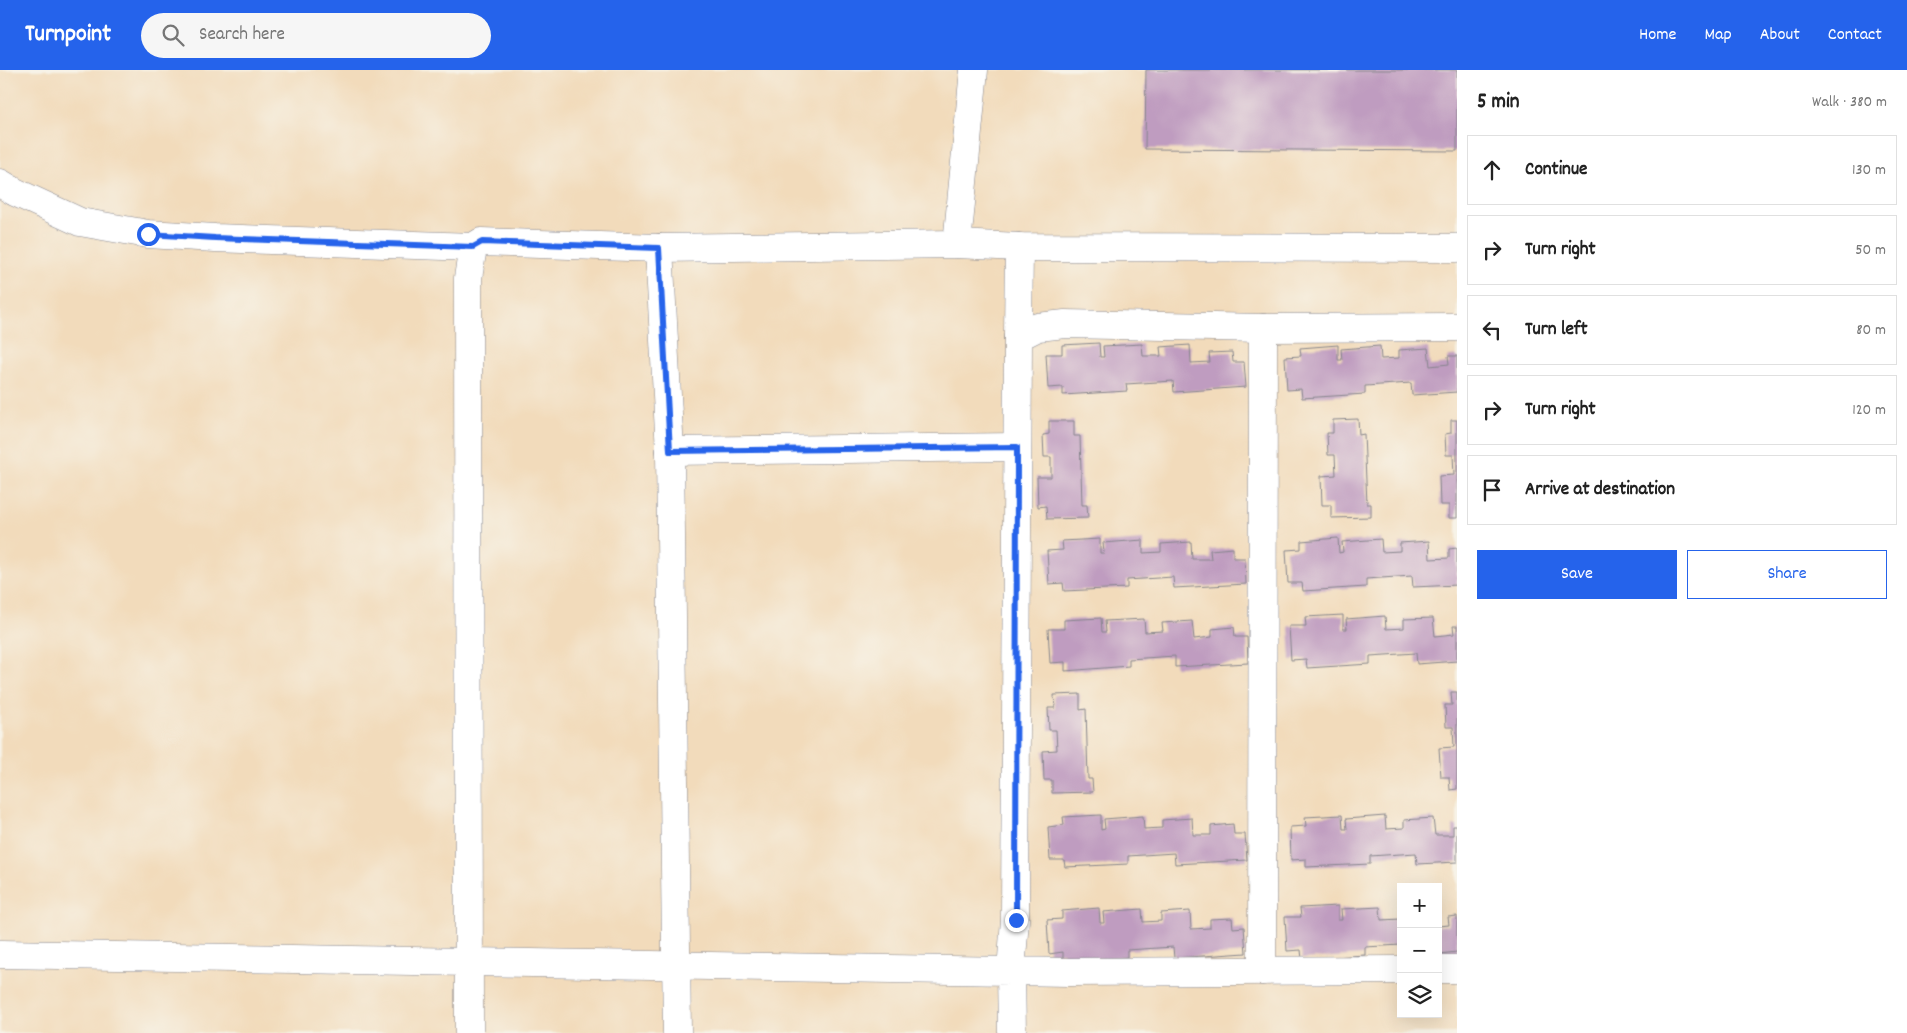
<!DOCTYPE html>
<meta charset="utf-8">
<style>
:root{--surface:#fff;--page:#f6f6f6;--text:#222;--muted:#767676;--line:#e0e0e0;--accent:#2563eb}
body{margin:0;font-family:Dekko,sans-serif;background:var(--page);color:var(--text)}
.controls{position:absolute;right:15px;bottom:15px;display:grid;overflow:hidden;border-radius:0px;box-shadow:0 5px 20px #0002}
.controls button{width:45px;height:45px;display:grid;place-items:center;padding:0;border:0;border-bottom:1px solid var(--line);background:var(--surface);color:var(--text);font:25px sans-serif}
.stop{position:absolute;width:15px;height:15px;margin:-11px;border:4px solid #2563eb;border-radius:50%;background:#fff}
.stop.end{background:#2563eb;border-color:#fff;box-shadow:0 1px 5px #0008}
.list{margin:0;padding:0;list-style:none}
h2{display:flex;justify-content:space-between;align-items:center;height:65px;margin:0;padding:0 20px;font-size:21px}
h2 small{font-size:16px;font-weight:400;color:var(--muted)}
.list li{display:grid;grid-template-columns:32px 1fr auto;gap:15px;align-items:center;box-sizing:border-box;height:70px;margin:0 10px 10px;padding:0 10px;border:1px solid var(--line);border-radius:0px}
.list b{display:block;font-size:19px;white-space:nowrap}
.list em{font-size:16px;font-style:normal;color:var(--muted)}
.actions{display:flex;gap:10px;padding:15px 20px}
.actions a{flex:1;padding:11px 0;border:1px solid var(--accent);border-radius:0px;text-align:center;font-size:18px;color:var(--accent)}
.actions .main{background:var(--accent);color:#fff}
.icon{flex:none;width:28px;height:28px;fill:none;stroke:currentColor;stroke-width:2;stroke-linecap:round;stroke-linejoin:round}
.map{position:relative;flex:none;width:1457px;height:963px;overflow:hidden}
header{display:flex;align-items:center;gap:30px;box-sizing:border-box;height:70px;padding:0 25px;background:var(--accent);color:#fff}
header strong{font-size:24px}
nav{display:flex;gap:28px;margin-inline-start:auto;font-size:18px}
.search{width:350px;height:45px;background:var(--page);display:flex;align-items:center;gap:12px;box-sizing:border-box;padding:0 18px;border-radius:28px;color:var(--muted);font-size:19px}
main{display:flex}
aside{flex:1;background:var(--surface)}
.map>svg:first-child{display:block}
.building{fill:#bf9cc0}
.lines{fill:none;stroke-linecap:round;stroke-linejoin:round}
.minor-casing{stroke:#86858c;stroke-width:29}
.minor{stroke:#fff;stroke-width:28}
.route{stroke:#2563eb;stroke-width:6}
</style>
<header>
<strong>Turnpoint</strong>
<div class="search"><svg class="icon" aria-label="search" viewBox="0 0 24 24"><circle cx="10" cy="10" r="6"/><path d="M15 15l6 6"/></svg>Search here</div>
<nav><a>Home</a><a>Map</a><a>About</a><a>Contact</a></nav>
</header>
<main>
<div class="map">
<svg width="1457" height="963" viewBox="0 0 1457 963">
<rect width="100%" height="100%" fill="#f7f3e8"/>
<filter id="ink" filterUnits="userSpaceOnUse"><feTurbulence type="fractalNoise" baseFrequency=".02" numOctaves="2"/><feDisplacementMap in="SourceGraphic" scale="10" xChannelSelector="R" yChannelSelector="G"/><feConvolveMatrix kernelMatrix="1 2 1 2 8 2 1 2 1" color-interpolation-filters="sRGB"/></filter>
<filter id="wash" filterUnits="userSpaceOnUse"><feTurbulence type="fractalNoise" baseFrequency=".0096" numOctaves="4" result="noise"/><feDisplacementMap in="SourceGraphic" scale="20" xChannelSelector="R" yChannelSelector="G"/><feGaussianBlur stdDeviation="1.12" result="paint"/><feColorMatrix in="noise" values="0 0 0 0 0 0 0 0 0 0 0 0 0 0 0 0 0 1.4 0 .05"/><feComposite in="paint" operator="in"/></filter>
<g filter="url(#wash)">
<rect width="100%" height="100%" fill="#f2dbbb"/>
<g id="blocks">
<g class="building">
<polygon points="1146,0 1457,0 1457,81 1145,79"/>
<polygon points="1099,273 1100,287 1104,287 1103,276 1142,274 1143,286 1161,286 1160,277 1190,275 1191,293 1210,292 1209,283 1232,282 1233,292 1244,292 1246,317 1174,322 1173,311 1126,314 1127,321 1063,325 1063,317 1048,318 1046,284 1062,284 1062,275"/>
<polygon points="1338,275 1338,290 1342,290 1341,279 1380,276 1381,289 1399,288 1399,280 1428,278 1430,296 1449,294 1448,286 1457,286 1457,322 1412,325 1411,313 1365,316 1365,324 1302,328 1301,319 1287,320 1285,287 1301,286 1300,278"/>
<polygon points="1358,349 1359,365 1364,364 1367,434 1371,434 1371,447 1331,448 1331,435 1322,435 1321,406 1336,405 1335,385 1328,385 1327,363 1333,363 1333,350"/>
<polygon points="1451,350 1457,350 1457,448 1449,448 1449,435 1440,435 1439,406 1454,405 1453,385 1446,385 1445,364 1451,363"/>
<polygon points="1049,351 1074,351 1074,366 1080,366 1082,435 1087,435 1088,448 1047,449 1046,436 1038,437 1037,407 1051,407 1051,387 1044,387 1043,365 1049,364"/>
<polygon points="1338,468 1339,483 1343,482 1342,472 1381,469 1382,482 1400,481 1400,473 1429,471 1430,489 1449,488 1449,479 1457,478 1457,515 1413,517 1412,506 1366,509 1366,517 1303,521 1302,513 1288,513 1286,480 1301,479 1301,471"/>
<polygon points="1100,469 1100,483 1104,483 1103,473 1143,470 1143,483 1161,482 1161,474 1191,472 1192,489 1211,489 1210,480 1233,478 1233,488 1245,488 1246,514 1174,518 1173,507 1127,510 1127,518 1064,521 1063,513 1049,514 1047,481 1063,480 1062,471"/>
<polygon points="1343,545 1343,559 1347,559 1346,549 1385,546 1386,559 1404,558 1404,549 1433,548 1435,566 1454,564 1453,556 1457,556 1457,591 1417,594 1416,583 1370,586 1370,594 1307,598 1306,589 1291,590 1289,556 1306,556 1305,547"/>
<polygon points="1101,548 1102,562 1106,562 1105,551 1144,549 1145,562 1163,561 1162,553 1192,551 1194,569 1212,567 1212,559 1234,557 1235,567 1247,567 1248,593 1175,597 1175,586 1129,589 1129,596 1065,601 1065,592 1050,593 1048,559 1064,559 1064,550"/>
<polygon points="1451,622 1457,622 1457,719 1450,720 1449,707 1441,707 1439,678 1454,677 1453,657 1446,657 1445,635 1452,635"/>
<polygon points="1080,624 1080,640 1086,639 1088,709 1092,709 1093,722 1052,723 1052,710 1044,710 1043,681 1057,680 1056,660 1049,660 1048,638 1055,638 1054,625"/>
<polygon points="1101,745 1101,760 1105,759 1104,749 1143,746 1144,759 1162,758 1162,750 1192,748 1193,765 1211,765 1211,756 1233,754 1234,764 1245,764 1247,790 1175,794 1174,783 1128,786 1128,794 1065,797 1064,790 1050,790 1048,757 1064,755 1063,747"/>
<polygon points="1342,745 1343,759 1347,759 1346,749 1385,746 1386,759 1404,758 1404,750 1433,748 1435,765 1453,765 1453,756 1457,756 1457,792 1417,794 1416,783 1370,786 1370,794 1306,797 1306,789 1291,790 1290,757 1306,756 1305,747"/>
<polygon points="1338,836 1338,850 1342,850 1341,839 1380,837 1381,850 1401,849 1401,875 1365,877 1365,885 1302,889 1301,880 1287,881 1285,847 1301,847 1300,838"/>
<polygon points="1099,838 1100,853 1104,853 1103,842 1142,839 1143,852 1161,851 1161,843 1190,841 1191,859 1210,858 1210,849 1232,848 1233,858 1244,857 1246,883 1174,888 1173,877 1127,880 1127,887 1063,891 1063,882 1049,884 1047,850 1062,849 1062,841"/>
<polygon points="1457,846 1457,882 1438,884 1438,856 1449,855 1448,847"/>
</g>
</g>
</g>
<g filter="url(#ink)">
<use href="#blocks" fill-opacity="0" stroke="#86858c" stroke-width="1"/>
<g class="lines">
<defs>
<g id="minor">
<polyline points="0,113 15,122 80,152 148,164 215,168 473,177"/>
<polyline points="957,174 974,0"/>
<polyline points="659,178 670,381 677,963"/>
<polyline points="1018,267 1019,177"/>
<polyline points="670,381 1017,377"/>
<polyline points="0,884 1011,901 1012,963"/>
<polyline points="1438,899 1457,899"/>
<polyline points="1401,900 1069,902 1011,901 1015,850 1018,267 1038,257 1065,254 1263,258 1457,257"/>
<polyline points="1262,901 1263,258"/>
<polyline points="469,963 468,208 473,177 481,172 659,178 957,174 1019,177 1457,178"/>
</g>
</defs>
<use href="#minor" class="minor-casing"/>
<use href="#minor" class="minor"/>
</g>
</g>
<g class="lines" filter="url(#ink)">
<polyline class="route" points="148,164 215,168 473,177 482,172 659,178 670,381 1017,377 1016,850"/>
</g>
</svg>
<div class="controls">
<button>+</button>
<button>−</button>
<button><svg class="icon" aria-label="layers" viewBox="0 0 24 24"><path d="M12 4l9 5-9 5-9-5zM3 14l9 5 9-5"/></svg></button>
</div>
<div class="stop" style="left:148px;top:164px"></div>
<div class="stop end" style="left:1016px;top:850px"></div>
</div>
<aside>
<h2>5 min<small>Walk · 380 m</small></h2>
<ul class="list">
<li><svg class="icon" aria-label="ahead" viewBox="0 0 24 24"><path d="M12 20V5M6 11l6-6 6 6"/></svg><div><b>Continue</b></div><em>130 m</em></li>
<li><svg class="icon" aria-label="right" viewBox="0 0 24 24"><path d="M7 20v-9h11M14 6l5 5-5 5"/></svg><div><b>Turn right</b></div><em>50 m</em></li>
<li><svg class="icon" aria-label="left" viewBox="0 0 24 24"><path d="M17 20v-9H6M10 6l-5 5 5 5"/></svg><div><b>Turn left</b></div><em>80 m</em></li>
<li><svg class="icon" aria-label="right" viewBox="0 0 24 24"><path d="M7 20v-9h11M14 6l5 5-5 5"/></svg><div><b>Turn right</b></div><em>120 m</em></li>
<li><svg class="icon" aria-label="arrive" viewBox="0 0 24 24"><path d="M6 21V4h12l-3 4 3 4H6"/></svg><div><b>Arrive at destination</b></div></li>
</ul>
<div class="actions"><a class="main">Save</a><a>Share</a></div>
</aside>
</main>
